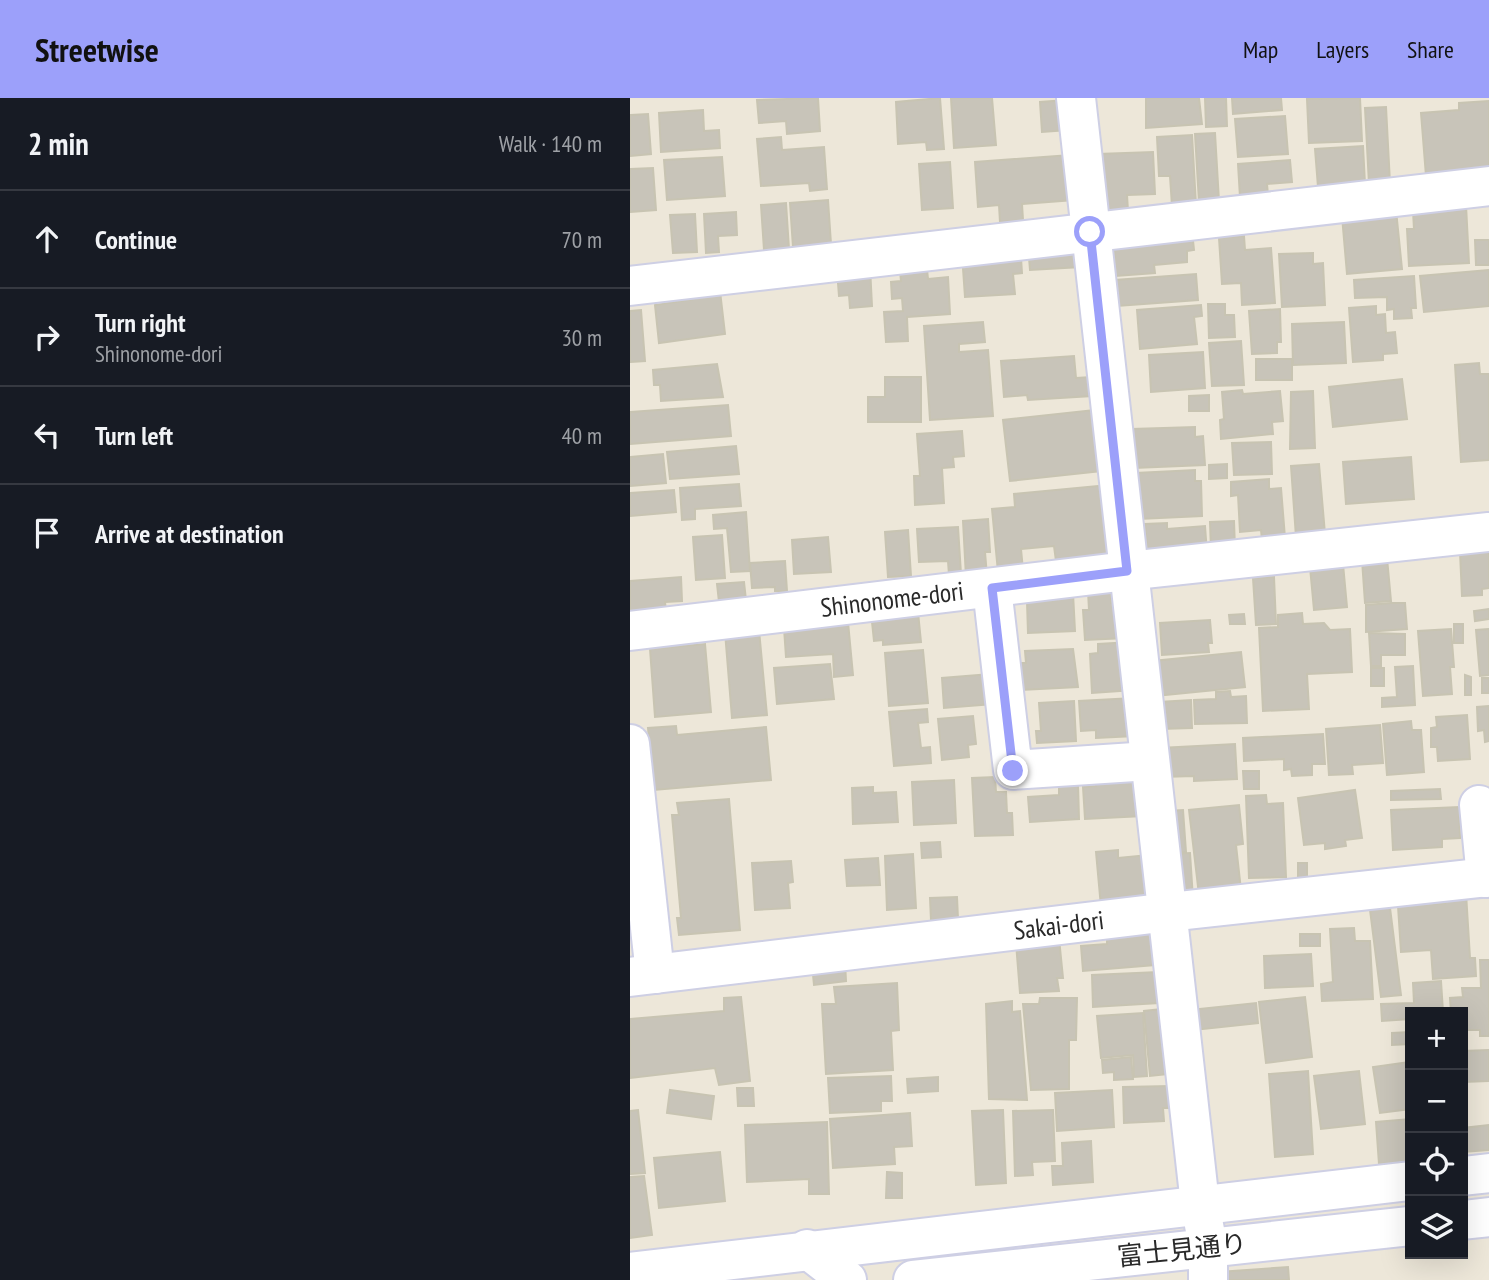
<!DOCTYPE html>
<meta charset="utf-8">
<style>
:root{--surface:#171b24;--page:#20242c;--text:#f1f3f6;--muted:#9ea1a6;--line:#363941;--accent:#9ca0fa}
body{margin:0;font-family:"PT Sans Narrow","Noto Sans JP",sans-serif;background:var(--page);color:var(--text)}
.controls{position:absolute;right:21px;bottom:21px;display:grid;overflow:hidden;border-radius:0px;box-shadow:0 7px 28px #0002}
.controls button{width:63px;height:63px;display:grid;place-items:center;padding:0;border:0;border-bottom:2px solid var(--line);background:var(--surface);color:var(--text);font:35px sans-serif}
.stop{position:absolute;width:21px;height:21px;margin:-16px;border:5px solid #9ca0fa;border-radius:50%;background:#fff}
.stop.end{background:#9ca0fa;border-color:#fff;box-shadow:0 2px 7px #0008}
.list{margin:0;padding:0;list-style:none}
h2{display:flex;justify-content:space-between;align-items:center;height:91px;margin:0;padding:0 28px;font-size:30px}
h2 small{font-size:23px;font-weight:400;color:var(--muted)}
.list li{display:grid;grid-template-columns:46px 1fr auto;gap:21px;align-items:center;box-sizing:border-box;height:98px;padding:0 28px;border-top:2px solid var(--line)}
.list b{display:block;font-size:26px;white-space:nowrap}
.list p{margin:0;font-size:23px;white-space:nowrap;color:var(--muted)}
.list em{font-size:23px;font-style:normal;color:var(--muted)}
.icon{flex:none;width:38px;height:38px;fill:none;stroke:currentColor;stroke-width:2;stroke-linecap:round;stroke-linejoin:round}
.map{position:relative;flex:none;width:859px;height:1182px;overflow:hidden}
header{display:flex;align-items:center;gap:42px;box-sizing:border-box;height:98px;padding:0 35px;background:var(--accent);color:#111}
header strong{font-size:33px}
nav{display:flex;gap:38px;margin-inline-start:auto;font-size:24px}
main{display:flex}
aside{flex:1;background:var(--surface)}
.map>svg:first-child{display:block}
.building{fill:#c8c4b9;stroke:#c8c4b2;stroke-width:2}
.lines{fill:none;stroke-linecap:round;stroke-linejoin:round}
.minor-casing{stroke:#cecfe4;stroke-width:42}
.minor{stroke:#fff;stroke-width:38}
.route{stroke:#9ca0fa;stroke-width:9}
.labels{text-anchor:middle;stroke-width:5;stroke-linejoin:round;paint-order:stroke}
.street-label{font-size:26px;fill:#292929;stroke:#fff}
</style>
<header>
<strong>Streetwise</strong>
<nav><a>Map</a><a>Layers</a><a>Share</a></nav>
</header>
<main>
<aside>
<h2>2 min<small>Walk · 140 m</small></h2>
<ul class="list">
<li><svg class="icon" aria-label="ahead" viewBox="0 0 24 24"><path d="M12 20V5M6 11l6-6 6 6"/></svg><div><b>Continue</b></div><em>70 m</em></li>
<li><svg class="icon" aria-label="right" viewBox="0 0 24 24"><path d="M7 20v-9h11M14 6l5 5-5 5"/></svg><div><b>Turn right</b><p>Shinonome-dori</p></div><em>30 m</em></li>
<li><svg class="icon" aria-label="left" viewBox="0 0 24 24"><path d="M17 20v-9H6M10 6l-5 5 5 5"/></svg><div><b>Turn left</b></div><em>40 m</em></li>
<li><svg class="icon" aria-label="arrive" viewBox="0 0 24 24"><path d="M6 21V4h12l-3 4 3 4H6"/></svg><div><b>Arrive at destination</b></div></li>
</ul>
</aside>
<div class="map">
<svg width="859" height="1182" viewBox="0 0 859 1182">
<rect width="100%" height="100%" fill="#ede7d9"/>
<g class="building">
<polygon points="188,0 190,33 157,36 156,23 129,25 127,2"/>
<polygon points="310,0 314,51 297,52 296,44 268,46 266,4"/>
<polygon points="321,0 362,0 366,47 324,50"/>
<polygon points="516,0 569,0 572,26 516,30"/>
<polygon points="575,0 596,0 597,28 576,29"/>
<polygon points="602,0 651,0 652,12 603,16"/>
<polygon points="730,0 732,43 679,45 677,1"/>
<polygon points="436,2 438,32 412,34 410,4"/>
<polygon points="859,3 859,73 796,78 791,15 829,12 829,5"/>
<polygon points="756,9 760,85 739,86 735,10"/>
<polygon points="73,12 74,33 89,32 90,50 31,54 29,15"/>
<polygon points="18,16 21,56 0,58 0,17"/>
<polygon points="655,18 658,56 608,59 605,21"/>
<polygon points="585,35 589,103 569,104 565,36"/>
<polygon points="562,37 566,107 542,108 540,78 529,78 527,39"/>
<polygon points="151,39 152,52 194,49 197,91 180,93 179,85 131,88 127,41"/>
<polygon points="733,48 735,86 688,89 685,51"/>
<polygon points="523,54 525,96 497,97 498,113 471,115 468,56"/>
<polygon points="440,57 444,102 392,106 393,122 370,124 369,107 348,109 345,64"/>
<polygon points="92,59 95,98 37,102 34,62"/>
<polygon points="660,62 662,84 637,86 638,97 610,99 608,66"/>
<polygon points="320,64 323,110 292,112 289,66"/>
<polygon points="23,70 26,112 0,114 0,71"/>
<polygon points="198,102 201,146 163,149 160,105"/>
<polygon points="156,105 159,151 134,152 131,107"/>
<polygon points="836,107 839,165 779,168 777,131 784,131 783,113"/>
<polygon points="766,112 772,171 717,176 712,118"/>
<polygon points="106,114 107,137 88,138 89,154 76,155 74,116"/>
<polygon points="65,116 67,154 43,155 40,117"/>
<polygon points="562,133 564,152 557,153 557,164 524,167 525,175 486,178 483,140"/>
<polygon points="614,138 615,152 641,150 645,205 612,207 611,185 592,186 589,140"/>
<polygon points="845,142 859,142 859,167 846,167"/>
<polygon points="449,143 451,169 400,172 398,147"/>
<polygon points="683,155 683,166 693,165 695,207 652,209 649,156"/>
<polygon points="332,156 391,160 392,175 383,176 385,196 335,199"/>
<polygon points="296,161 298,181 318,179 320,216 277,219 278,243 256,244 254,214 273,213 272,200 262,201 261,184 271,183 269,163"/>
<polygon points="240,169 242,208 220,210 219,197 209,198 207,172"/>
<polygon points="859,172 859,208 794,214 790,178"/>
<polygon points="566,176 568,202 487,208 485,182"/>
<polygon points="784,178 786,210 781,210 782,220 764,221 764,211 757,212 757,199 725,200 724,182"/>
<polygon points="90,193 95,236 29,245 25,207 65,201 65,196"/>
<polygon points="578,206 595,206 595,217 604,217 605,239 579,240"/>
<polygon points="571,207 572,218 564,219 567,246 510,251 507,212"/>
<polygon points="746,208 746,217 755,216 756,235 765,234 767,255 753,256 753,262 723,264 719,210"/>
<polygon points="650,211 651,244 647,244 647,255 622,256 619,213"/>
<polygon points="11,212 15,263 0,264 0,213"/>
<polygon points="353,224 355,244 329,246 329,254 358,252 363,318 300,322 294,228"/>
<polygon points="714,224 716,265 663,267 662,226"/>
<polygon points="611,243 614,287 582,288 579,245"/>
<polygon points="573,254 575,290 521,294 519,257"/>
<polygon points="444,258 446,280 461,279 462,298 398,302 397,297 374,299 371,263"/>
<rect x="626" y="261" width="36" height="21"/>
<polygon points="849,265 850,276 859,276 859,362 831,364 825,267"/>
<polygon points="87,266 93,299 31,303 30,287 24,287 23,272"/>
<polygon points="255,279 291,279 291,324 238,324 238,299 255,299"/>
<polygon points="772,281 777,321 703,329 699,289"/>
<polygon points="612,292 613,296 650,293 653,323 642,324 643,336 591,341 590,322 594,321 592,294"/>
<polygon points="683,293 685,350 660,351 661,294"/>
<polygon points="579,297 579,313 559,313 559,298"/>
<polygon points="98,307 101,338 0,346 0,314"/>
<polygon points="464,312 471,373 380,383 373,322"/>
<polygon points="565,329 565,339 573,338 575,367 504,370 502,331"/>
<polygon points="332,333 334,358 323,359 324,369 312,370 314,405 285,407 284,378 290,378 287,336"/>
<polygon points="641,344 642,376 604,377 602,345"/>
<polygon points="106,348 109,376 40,381 37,354"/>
<polygon points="33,356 36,385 0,388 0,359"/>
<polygon points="781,359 784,401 716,406 713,364"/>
<polygon points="597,366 597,380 579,381 579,367"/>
<polygon points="689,366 695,436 666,439 661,368"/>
<polygon points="565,372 565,383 571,383 572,418 509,421 506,375"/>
<polygon points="639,381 639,391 651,390 655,440 632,442 631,432 610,434 608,397 601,398 601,384"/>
<polygon points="109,386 111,408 65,411 65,421 52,422 50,390"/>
<polygon points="478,387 485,463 426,463 424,448 391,451 393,472 368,474 362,411 385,409 384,396"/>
<polygon points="44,392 46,414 0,418 0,395"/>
<polygon points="116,414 120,473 101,474 97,430 84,431 83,417"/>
<polygon points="358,421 360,454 355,454 357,478 336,479 333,423"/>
<polygon points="604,423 605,451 581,452 580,424"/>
<polygon points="537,425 537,431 575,428 577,455 518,459 515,426"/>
<polygon points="328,429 331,476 319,477 318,463 289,464 287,431"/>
<polygon points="278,432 281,478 258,479 255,434"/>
<polygon points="92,437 95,480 66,482 63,439"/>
<polygon points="198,439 201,474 164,476 162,442"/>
<polygon points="859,452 859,490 852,491 852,497 832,498 830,454"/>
<polygon points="757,460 761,503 735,505 732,462"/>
<polygon points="155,463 157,493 145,493 145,489 122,490 120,465"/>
<polygon points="713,466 717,509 684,512 680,469"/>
<polygon points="51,479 52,503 35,504 36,513 0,516 0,483"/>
<polygon points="644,479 646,526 626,527 623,480"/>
<polygon points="114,484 116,502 89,504 87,486"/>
<polygon points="481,492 481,505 494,504 496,540 455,542 453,512 459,512 458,493"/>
<polygon points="443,495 445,533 398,535 397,504 427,502 427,496"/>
<polygon points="761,505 775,505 777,531 736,534 736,507"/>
<polygon points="859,511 859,521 845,523 844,513"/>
<polygon points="288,514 291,544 253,547 253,542 244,543 242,524 251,523 250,518"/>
<polygon points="672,515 673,526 694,525 700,532 720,531 722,574 677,576 679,611 633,613 629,530 648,529 648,517"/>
<polygon points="614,516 615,526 600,526 599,517"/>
<polygon points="580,522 582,545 578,545 579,554 532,557 530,525"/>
<polygon points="218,524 223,577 204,579 203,556 156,559 154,530"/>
<rect x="824" y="526" width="9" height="19"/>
<polygon points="821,531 824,569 820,569 822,596 793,598 788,533"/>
<polygon points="859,531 859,577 850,578 846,532"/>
<polygon points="129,532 137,617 102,620 95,534"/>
<polygon points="739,535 775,536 775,557 751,557 751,568 741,568"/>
<polygon points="501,544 504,592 462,595 460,556 468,555 468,546"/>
<polygon points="75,546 81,614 25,619 20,551"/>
<polygon points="443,551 448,589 391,592 390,565 396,565 395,553"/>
<polygon points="293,552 298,605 259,608 255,555"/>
<polygon points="611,554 615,589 526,598 523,563"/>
<polygon points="200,566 204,601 147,606 144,570"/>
<polygon points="783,568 785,607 752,609 752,600 767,599 765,569"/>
<rect x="741" y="570" width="13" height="18"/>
<polygon points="360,576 363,606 314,610 312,580"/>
<polygon points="835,577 841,579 841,597 835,597"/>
<rect x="852" y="580" width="7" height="15"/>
<polygon points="600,593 601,599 616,598 617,625 565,626 564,602 586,601 586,594"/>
<polygon points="503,600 505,638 466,640 466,632 451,633 449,603"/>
<polygon points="561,602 562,630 530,631 529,604"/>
<polygon points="444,603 446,643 407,645 406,633 411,633 409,605"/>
<polygon points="859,608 859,643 855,644 854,632 848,633 847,609"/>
<polygon points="297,611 298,624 288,625 291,650 300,649 301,665 264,668 259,614"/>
<polygon points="837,617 840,661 808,663 807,649 801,649 801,630 807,629 806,619"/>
<polygon points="343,618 346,646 338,647 339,659 312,662 308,621"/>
<polygon points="781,623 782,632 791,632 794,674 757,677 753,626"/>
<polygon points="750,627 753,665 722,667 723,676 699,677 696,631"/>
<polygon points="46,628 47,637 136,629 141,682 24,692 18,630"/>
<polygon points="693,636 695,666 682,666 682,677 662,678 661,671 654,672 654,661 614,663 613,640"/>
<polygon points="605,646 607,681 564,683 564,678 532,679 530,650"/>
<polygon points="613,673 629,673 629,691 614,691"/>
<polygon points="365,679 366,694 376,694 377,715 382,715 383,737 345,738 342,680"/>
<polygon points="510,680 513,718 455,721 453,689 466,688 466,683"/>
<polygon points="324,682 326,725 284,727 282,684"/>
<polygon points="448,686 449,721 400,724 398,699 429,697 429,687"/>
<polygon points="243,689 243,695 266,694 268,724 223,726 222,690"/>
<polygon points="810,691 811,701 761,702 761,693"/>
<polygon points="725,692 732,740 715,742 716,748 695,751 695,745 674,747 668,700"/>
<polygon points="636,697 637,706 653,705 656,779 619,780 616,698"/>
<polygon points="99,701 110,832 49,837 47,820 51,820 42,717 49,717 47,705"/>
<polygon points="609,707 613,746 606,747 611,792 569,797 559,712"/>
<polygon points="829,709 830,740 812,741 812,749 763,752 761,712"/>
<polygon points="553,712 556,754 541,755 538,713"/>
<polygon points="310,744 311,759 292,760 291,745"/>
<polygon points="488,752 488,760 518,757 523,804 471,809 466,754"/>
<polygon points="560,755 563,801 546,802 543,756"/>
<polygon points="283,756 286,810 257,812 255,758"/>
<polygon points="248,760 250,787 217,788 215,762"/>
<polygon points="161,763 163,784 158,785 160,810 125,812 122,765"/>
<rect x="668" y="765" width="9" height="15"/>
<polygon points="836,795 840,860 845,860 846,878 803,881 801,852 771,854 768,808 815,805 815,796"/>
<polygon points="327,799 328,821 301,822 300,800"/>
<polygon points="759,802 771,897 751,899 739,804"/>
<polygon points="523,830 525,867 453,873 451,848 477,846 477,833"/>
<polygon points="724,830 725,843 740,843 743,901 692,903 691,886 703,884 700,831"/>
<rect x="670" y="836" width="20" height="12"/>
<polygon points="429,840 433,880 427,880 429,893 390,895 386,845"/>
<polygon points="681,856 683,888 635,890 634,858"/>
<polygon points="850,862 859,862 859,938 850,938 850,932 833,932 833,914 821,914 820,900 833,899 832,890 851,890"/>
<polygon points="215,864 216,883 184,887 182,867"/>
<polygon points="528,874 529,905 463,909 462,877"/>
<polygon points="811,883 813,914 780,914 780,921 752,923 751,906 784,905 783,885"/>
<polygon points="267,885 269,932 261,933 263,972 196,976 192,906 206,906 204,889"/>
<polygon points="111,899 120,983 89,987 85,970 0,980 0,921 94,913 94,900"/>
<polygon points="675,899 682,959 636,965 629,904"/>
<polygon points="410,900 447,900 446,942 439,942 439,991 401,992 393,906 409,906"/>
<polygon points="382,903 382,914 390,913 397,1002 359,1001 356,906"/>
<polygon points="626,905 628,925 564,932 561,912"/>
<polygon points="531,911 537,976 520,978 514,913"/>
<polygon points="513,915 517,978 504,979 503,957 471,960 467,918"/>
<polygon points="780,934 780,946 762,947 762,935"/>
<polygon points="859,952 859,983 833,984 833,953"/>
<polygon points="501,959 503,981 484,982 484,974 473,975 472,962"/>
<polygon points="780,964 780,1011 750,1015 743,969"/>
<polygon points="678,973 683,1056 645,1059 639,976"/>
<polygon points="729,973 735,1026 691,1031 684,978"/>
<polygon points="261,978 262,1003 251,1003 251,1013 200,1015 198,980"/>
<polygon points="308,979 308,993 278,995 277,981"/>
<polygon points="540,988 541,1010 533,1010 534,1023 494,1025 493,989"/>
<polygon points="107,990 123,990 124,1008 108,1008"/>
<polygon points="40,992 84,998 81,1021 37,1015"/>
<polygon points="482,992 484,1029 427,1033 425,995"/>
<polygon points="8,1012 15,1075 0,1076 0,1013"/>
<polygon points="373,1012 376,1085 346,1087 342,1013"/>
<polygon points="423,1012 425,1063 402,1064 403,1077 385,1078 383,1013"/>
<polygon points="280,1015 282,1048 264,1049 265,1066 203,1070 200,1021"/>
<polygon points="780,1021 780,1063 749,1066 746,1024"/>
<polygon points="197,1024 199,1096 179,1096 179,1081 117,1084 115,1027"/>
<polygon points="859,1027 859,1052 833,1054 833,1030"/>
<polygon points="461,1043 463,1084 423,1087 422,1068 433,1068 432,1045"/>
<polygon points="90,1054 95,1103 29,1110 24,1060"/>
<polygon points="257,1074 272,1075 272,1100 256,1100"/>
<polygon points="14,1078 22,1137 0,1140 0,1079"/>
<polygon points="658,1169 659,1182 589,1182 589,1174"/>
</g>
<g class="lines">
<defs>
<g id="minor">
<polyline points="446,0 570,1106 578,1148 578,1182"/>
<polyline points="0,188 859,88"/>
<polyline points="362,490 383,672 520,663"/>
<path id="s1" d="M0,533L497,473L859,434"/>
<polyline points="0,646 25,876"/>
<polyline points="849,707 856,780"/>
<path id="s2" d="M0,879L539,814L859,779"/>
<polyline points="833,1078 859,1075"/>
<polyline points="833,1122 859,1119"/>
<polyline points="177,1151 217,1182"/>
<polyline points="0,1174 780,1083"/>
<polyline points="283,1182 780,1128"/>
</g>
</defs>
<use href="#minor" class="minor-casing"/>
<use href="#minor" class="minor"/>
</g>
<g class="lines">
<polyline class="route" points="383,673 362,490 497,473 460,134"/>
</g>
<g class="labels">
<g class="street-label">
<text dy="9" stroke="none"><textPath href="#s1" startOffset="264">Shinonome-dori</textPath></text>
<text dy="9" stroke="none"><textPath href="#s2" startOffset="432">Sakai-dori</textPath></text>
<text transform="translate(552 1152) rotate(-6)" y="9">富士見通り</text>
</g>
</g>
</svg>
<div class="controls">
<button>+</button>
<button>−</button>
<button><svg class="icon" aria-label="locate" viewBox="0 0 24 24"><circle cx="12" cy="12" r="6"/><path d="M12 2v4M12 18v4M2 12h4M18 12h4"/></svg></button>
<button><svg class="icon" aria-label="layers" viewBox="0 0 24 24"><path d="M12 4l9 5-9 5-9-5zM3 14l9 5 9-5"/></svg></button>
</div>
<div class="stop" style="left:460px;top:134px"></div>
<div class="stop end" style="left:383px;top:673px"></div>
</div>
</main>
